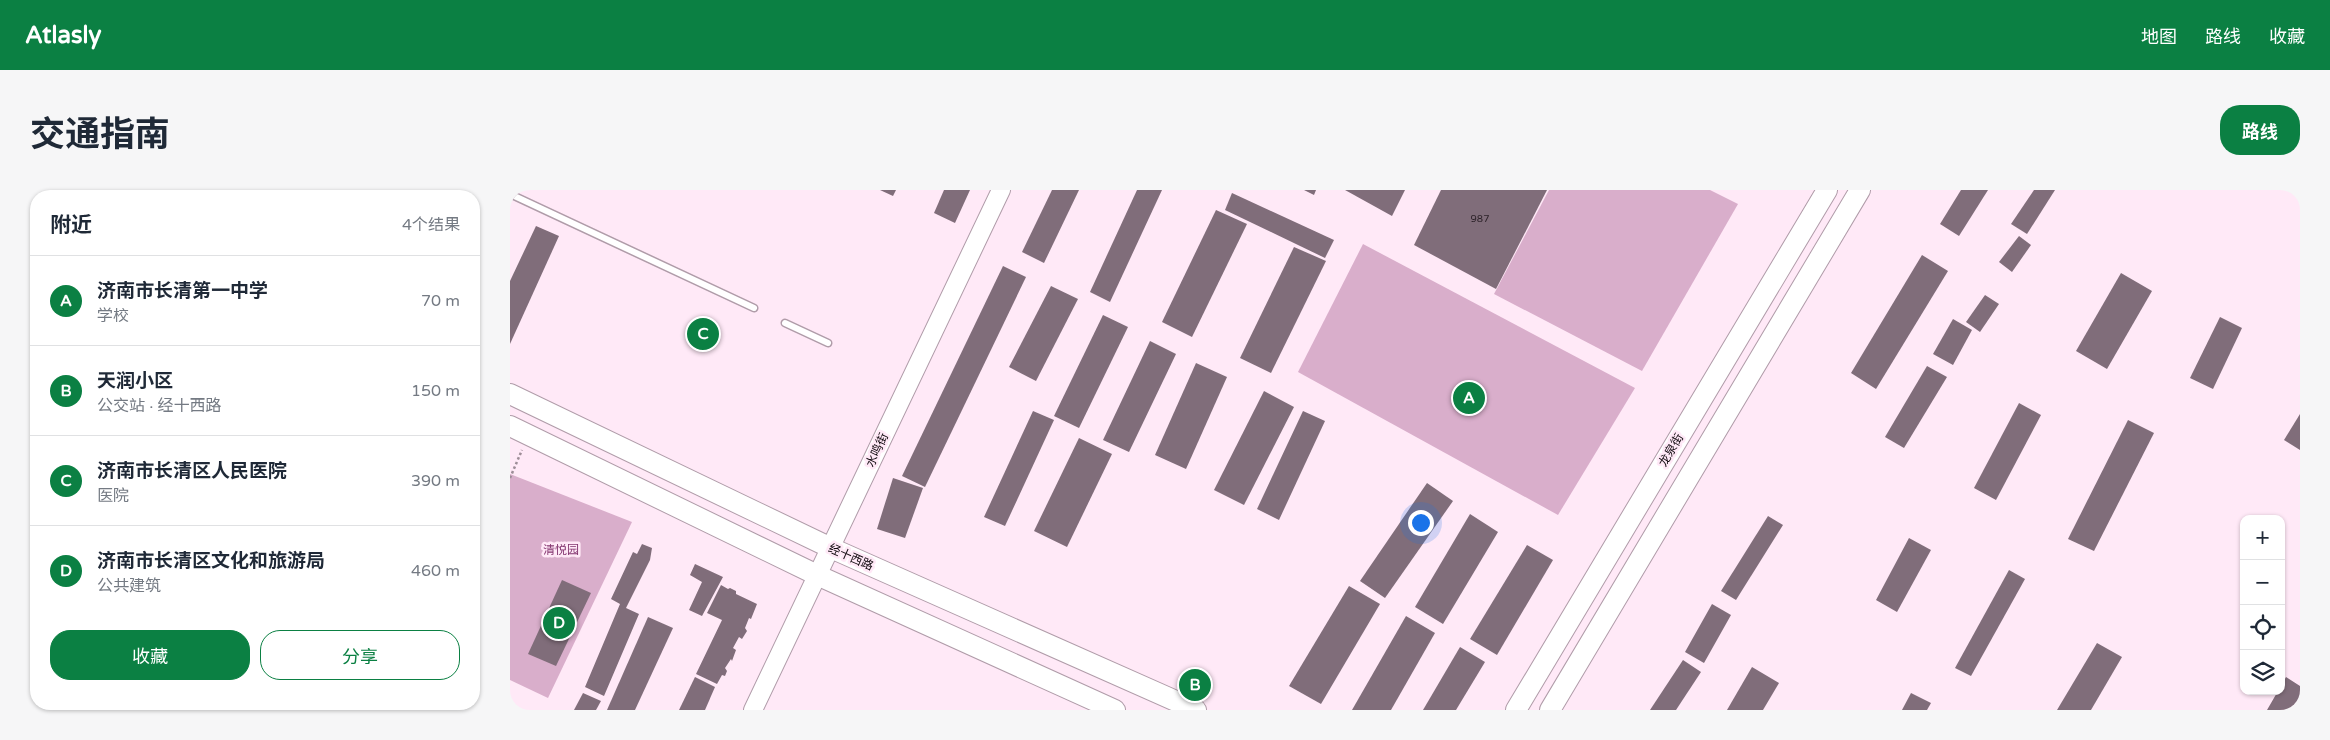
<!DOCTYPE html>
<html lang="zh">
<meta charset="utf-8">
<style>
:root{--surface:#fff;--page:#f6f6f7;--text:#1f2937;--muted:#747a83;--line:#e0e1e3;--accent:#0b8043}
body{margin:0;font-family:"Varela Round","Noto Sans SC",sans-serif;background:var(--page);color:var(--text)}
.controls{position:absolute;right:15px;bottom:15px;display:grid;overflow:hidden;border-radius:10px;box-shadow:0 1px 4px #0004}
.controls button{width:45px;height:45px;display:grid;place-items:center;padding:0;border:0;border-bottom:1px solid var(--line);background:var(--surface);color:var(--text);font:25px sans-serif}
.you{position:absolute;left:910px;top:332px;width:18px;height:18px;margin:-12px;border:4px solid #fff;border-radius:50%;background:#1a73e8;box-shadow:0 0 0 8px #1a73e833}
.badge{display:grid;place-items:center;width:32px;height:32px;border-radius:50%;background:var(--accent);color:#fff;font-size:16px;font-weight:700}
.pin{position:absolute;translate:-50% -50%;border:2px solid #fff;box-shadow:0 1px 5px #0006}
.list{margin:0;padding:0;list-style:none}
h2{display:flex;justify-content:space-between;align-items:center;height:65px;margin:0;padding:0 20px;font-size:21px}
h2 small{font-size:16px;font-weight:400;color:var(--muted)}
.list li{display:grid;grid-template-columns:32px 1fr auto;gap:15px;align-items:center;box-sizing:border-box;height:90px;padding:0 20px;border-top:1px solid var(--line)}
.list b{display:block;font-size:19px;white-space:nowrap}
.list p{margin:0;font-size:16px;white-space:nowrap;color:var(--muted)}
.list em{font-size:16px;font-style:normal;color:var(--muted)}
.actions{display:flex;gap:10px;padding:15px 20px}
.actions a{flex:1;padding:11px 0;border:1px solid var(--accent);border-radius:20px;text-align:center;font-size:18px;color:var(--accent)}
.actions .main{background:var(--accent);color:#fff}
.icon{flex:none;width:28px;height:28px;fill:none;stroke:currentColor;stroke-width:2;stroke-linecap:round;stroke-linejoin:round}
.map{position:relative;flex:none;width:1790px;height:520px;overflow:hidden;border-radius:20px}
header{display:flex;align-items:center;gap:30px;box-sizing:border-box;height:70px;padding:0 25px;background:var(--accent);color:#fff}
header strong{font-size:24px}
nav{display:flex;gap:28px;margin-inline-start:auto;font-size:18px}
.intro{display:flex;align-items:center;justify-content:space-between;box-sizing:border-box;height:120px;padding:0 30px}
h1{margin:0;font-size:35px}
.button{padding:12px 22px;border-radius:20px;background:var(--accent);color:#fff;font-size:18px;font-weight:700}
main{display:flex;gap:30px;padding:0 30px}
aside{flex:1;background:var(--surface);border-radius:20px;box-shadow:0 1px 4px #0004}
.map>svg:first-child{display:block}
.green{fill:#d9aecb}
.building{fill:#806d7a}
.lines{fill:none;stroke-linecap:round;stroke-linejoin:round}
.lane-casing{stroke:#b09ca9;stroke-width:9}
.secondary-casing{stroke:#b09ca9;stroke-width:20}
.primary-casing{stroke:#b09ca9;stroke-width:22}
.path{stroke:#9d8d97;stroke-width:2.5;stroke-dasharray:2.5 2.5;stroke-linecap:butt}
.lane{stroke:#fff;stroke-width:6}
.secondary{stroke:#fff;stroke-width:18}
.primary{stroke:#fff;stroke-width:20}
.labels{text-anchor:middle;stroke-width:5;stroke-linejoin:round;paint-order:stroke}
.number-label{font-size:10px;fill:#2d232a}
.street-label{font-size:12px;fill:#110a0f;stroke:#ffe9f7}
.park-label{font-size:12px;fill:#843670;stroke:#ffe9f7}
</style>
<header>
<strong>Atlasly</strong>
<nav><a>地图</a><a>路线</a><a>收藏</a></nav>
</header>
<div class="intro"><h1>交通指南</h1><a class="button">路线</a></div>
<main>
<aside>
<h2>附近<small>4个结果</small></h2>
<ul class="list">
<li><span class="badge">A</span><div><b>济南市长清第一中学</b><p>学校</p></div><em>70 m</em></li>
<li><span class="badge">B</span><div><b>天润小区</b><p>公交站 · 经十西路</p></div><em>150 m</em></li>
<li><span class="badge">C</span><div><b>济南市长清区人民医院</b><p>医院</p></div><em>390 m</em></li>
<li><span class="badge">D</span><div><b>济南市长清区文化和旅游局</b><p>公共建筑</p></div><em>460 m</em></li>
</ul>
<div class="actions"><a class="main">收藏</a><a>分享</a></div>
</aside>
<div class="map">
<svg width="1790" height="520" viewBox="0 0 1790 520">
<rect width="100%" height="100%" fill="#ffe9f7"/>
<g class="green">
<polygon points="1039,0 1200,0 1228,14 1132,181 984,104"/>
<polygon points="853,54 1125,198 1048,325 788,182"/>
<polygon points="0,284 122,332 38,508 0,490"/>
</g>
<g class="building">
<polygon points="370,0 386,0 383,6"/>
<polygon points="434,0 460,0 445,33 424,23"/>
<polygon points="542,0 569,0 534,73 512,62"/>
<polygon points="627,0 652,0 600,112 580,102"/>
<polygon points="794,0 806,0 804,5"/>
<polygon points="835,0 895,0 882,26"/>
<polygon points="931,0 1037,0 986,99 904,55"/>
<polygon points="1451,0 1478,0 1449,46 1430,34"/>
<polygon points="1524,0 1545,0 1517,44 1501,34"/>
<polygon points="722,3 824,50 815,68 715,20"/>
<polygon points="706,20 737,34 682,147 652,132"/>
<polygon points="26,36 49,46 0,154 0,91"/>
<polygon points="1509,46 1521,55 1502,82 1489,72"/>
<polygon points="784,57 816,71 761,183 730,168"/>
<polygon points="1412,65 1438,81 1366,199 1341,183"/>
<polygon points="493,76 516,87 415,297 392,286"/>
<polygon points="1611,83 1642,101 1597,179 1566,161"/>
<polygon points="541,96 568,109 526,191 499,177"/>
<polygon points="1475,105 1489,114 1470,142 1456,132"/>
<polygon points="593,125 618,137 569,238 544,226"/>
<polygon points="1710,127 1732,138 1703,199 1680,188"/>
<polygon points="1443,129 1462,140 1443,175 1423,164"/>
<polygon points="640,151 666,164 619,262 593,250"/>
<polygon points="686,173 717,187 676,279 645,265"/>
<polygon points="1417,176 1437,187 1394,258 1375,247"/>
<polygon points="754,201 784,217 734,315 704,300"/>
<polygon points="1509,213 1531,225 1486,310 1464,298"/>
<polygon points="523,221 544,230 495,336 474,327"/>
<polygon points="793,221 815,231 769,330 747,319"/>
<polygon points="1790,224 1790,260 1774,250"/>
<polygon points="1618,230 1644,243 1584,361 1558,349"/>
<polygon points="569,248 602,264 557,357 524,341"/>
<polygon points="383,288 413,298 395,348 367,339"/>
<polygon points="917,293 943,311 875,408 850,391"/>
<polygon points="960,324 988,342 933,434 905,417"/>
<polygon points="1258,326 1273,335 1226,410 1211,401"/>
<polygon points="1399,348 1421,360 1387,422 1366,410"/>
<polygon points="132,354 142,358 140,370 116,418 129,424 94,506 75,497 110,414 101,409 123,362 127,364"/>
<polygon points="1017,355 1043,370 987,465 960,449"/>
<polygon points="185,374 213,387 192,426 179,420 192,392 180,385"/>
<polygon points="1499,380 1515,389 1461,486 1445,478"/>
<polygon points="52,390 81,403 46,476 18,464"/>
<polygon points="211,395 218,399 220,398 226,401 226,404 247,414 241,429 239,428 235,438 237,441 232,449 229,447 223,458 226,460 222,471 221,469 215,478 217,481 215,486 212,485 207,494 186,484 212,430 197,423"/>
<polygon points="839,396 870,414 811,514 779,496"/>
<polygon points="1202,414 1221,425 1194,473 1175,462"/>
<polygon points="896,426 925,443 881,520 842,520"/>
<polygon points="138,427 163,438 125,520 97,520"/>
<polygon points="1587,453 1612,467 1581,520 1547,520"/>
<polygon points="950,457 975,472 946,520 913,520"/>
<polygon points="1173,470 1191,482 1166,520 1140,520"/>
<polygon points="1242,477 1269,493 1253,520 1217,520"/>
<polygon points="185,487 205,497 195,520 169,520"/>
<polygon points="1776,487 1790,496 1790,517 1789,520 1757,520 1768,501 1771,501 1771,496"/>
<polygon points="73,503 91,511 86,520 64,520"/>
<polygon points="1401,503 1421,513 1417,520 1392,520"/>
</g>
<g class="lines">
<defs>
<g id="lane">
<polyline points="0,4 244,118"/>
<polyline points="275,133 318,153"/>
</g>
<polyline id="secondary" points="243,520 491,0"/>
<g id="primary">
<polyline points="0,204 321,358 686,520"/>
<polyline points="0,236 307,385 605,520"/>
<polyline points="1006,520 1317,0"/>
<polyline points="1040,520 1350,0"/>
</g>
</defs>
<use href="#lane" class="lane-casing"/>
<use href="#secondary" class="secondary-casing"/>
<use href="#primary" class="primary-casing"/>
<polyline class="path" points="0,288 12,260"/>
<use href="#lane" class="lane"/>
<use href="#secondary" class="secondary"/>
<use href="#primary" class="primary"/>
</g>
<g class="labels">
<g class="number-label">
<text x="970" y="32">987</text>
</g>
<g class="street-label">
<text transform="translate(367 260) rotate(-65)" y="4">水鸣街</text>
<text transform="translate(1161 260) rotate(-59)" y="4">龙泉街</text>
<text transform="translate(341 367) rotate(24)" y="4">经十西路</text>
</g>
<g class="park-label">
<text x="51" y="364">清悦园</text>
</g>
</g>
</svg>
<div class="controls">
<button>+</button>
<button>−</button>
<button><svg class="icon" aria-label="locate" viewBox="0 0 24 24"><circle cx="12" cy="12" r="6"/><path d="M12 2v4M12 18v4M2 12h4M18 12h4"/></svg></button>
<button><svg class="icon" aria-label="layers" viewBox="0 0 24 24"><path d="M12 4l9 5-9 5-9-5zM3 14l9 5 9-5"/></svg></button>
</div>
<div class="you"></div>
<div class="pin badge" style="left:959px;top:208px">A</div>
<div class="pin badge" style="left:685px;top:495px">B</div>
<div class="pin badge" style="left:193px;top:144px">C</div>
<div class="pin badge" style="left:49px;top:433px">D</div>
</div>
</main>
